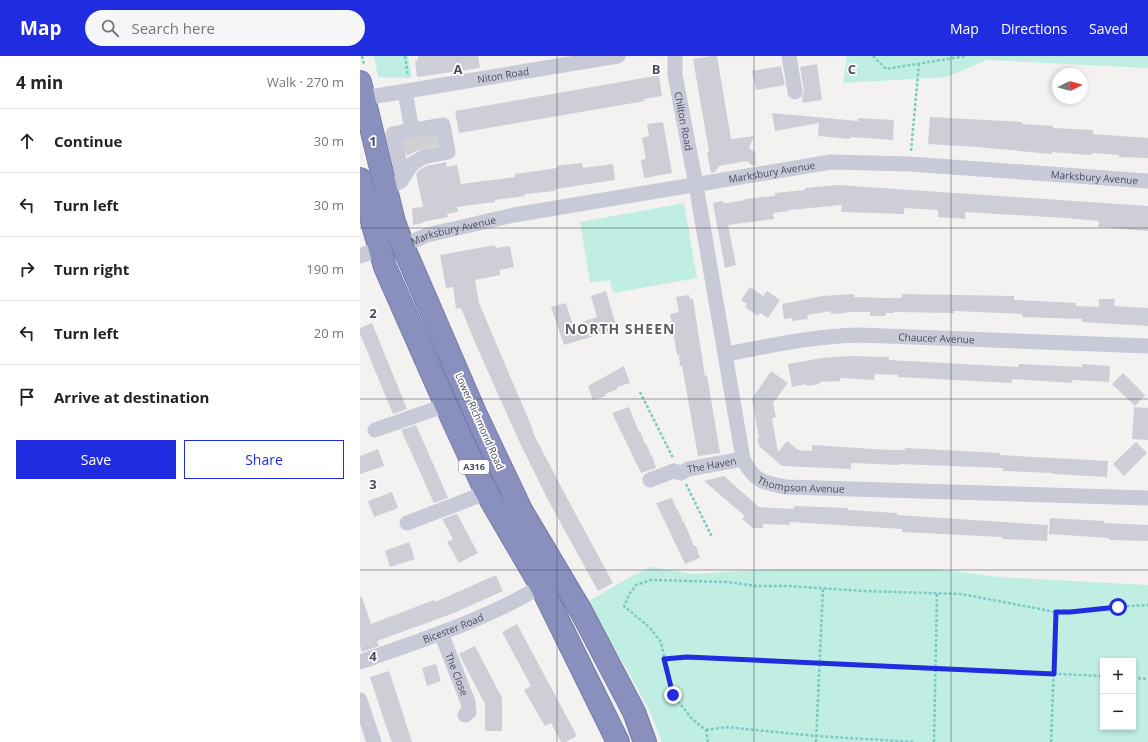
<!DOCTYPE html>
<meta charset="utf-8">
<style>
:root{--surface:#fff;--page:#f6f6f6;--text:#222;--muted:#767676;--line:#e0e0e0;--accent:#1f2cdf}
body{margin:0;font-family:"Open Sans",sans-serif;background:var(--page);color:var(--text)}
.controls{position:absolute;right:12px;bottom:12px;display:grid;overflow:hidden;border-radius:0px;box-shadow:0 2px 6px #0003}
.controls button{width:36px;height:36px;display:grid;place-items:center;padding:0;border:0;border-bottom:1px solid var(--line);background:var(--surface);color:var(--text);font:20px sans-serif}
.compass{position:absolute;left:692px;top:12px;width:36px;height:36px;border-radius:50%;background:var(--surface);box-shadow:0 2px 6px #0003;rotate:84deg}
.stop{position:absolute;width:12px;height:12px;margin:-9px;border:3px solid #1f2cdf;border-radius:50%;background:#fff}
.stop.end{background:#1f2cdf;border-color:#fff;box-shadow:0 1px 4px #0008}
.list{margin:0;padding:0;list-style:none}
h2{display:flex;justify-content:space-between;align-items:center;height:52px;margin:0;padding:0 16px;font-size:17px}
h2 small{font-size:13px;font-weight:400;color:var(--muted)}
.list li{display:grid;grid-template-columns:26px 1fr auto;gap:12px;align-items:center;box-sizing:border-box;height:64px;padding:0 16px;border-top:1px solid var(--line)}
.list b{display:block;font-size:15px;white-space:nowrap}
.list em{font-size:13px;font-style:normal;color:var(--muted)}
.actions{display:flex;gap:8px;padding:12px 16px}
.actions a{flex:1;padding:9px 0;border:1px solid var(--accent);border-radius:0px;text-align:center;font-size:14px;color:var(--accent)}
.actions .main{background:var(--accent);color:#fff}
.icon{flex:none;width:22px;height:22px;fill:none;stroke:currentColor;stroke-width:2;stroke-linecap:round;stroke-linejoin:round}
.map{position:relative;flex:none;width:788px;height:686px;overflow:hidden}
header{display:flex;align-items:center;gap:24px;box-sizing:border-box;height:56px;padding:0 20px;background:var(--accent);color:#fff}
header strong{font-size:19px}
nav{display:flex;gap:22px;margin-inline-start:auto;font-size:14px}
.search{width:280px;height:36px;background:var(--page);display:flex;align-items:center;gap:10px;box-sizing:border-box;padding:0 14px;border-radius:22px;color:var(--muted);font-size:15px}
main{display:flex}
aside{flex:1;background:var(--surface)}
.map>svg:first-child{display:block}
.green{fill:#c1eee3;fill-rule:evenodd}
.building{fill:#cecfd6}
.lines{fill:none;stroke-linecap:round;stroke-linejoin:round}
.minor-tunnel{stroke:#d1d1d4;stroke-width:15;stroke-dasharray:15 8;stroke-linecap:butt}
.highway-casing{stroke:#757ba9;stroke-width:24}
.path{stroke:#7accc2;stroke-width:2.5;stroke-dasharray:3 2;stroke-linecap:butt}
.minor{stroke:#c8cad8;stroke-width:15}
.highway{stroke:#8a90be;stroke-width:22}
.route{stroke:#1f2cdf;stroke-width:5}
.grid{fill:none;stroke:#494c5e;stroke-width:1;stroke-opacity:0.55}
.labels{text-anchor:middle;stroke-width:3.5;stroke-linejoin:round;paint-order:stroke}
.shield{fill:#fff;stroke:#80828e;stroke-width:1}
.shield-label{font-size:9px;font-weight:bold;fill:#494c5e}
.street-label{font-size:10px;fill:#494c5e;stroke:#fff}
.district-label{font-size:14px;font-weight:bold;letter-spacing:1px;fill:#5d5e65;stroke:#fff}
.grid-label{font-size:13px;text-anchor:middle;font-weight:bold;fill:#494c5e;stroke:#fff;stroke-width:3.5;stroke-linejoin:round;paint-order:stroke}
</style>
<header>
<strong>Map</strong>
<div class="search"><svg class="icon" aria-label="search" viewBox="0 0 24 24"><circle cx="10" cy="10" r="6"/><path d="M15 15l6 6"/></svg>Search here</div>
<nav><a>Map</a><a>Directions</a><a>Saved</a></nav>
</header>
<main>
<aside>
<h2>4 min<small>Walk · 270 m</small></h2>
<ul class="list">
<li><svg class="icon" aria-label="ahead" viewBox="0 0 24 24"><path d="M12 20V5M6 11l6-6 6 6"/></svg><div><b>Continue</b></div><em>30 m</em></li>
<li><svg class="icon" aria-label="left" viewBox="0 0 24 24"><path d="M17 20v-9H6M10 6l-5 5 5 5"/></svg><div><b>Turn left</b></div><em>30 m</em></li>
<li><svg class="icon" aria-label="right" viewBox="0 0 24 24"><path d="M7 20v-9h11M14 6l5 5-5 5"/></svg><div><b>Turn right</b></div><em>190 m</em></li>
<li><svg class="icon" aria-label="left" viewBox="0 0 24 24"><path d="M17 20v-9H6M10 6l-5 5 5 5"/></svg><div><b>Turn left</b></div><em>20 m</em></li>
<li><svg class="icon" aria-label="arrive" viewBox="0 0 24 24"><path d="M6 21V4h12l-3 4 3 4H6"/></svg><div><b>Arrive at destination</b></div></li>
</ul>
<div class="actions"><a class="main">Save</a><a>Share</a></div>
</aside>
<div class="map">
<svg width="788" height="686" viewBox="0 0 788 686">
<rect width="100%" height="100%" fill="#f3f2f1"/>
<g class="green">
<polygon points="14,0 48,0 52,22 18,21"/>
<polygon points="487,0 788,0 788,12 627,4 587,21 483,27"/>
<polygon points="324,147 337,222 253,237 250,224 230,227 220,166"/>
<path d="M291,511L333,518L413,513H578L638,521L788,529V686H302L289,654L265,610L227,546L272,520ZM743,605H773V671H743Z"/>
</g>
<g class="building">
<polygon points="58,0 118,0 120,12 57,21 55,5 58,4"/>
<polygon points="352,0 357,0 371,83 394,80 389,92 395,96 396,109 393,110 387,105 359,110 355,116 351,117 347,97 349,95 333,3"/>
<polygon points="457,8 462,44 443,47 442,41 444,35 440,11"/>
<polygon points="421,10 425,29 396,34 392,15"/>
<polygon points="295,20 299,20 302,40 284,43 285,45 99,77 95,55"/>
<polygon points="412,57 498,65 498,62 534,64 533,84 490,81 490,83 458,80 459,67 415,75"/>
<polygon points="570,61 662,66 662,68 693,70 693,72 733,74 733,78 788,82 788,102 759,101 759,99 732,97 731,99 692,96 692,98 617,91 568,88"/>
<polygon points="303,66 312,117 284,122 281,104 286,103 282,82 289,80 287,68"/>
<polygon points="76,79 78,89 61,92 47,100 44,85"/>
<polygon points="86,106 87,111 97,109 101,128 155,121 155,118 197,112 196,110 222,107 223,112 253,108 255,124 195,133 195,135 165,138 165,140 135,144 135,146 97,151 98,156 87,158 88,161 63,166 63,167 53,169 52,152 63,151 56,118 58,115 66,110"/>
<polygon points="477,129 788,150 788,175 738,171 739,165 706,162 605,156 605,163 578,161 578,154 544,152 544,158 481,156 482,149 429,154 429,155 413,157 414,163 368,169 376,209 365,212 353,147 363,145 363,147 367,147 385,144 385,143 415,140 415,137 445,134 445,132"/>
<polygon points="135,189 136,192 150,190 154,211 140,214 140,219 115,224 119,247 173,374 172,375 207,442 253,527 238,535 188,444 159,385 116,289 101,252 96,253 93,231 86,232 80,199"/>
<polygon points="390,231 403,240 407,235 420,244 408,262 400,257 398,260 385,251 387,248 381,244"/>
<polygon points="246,235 257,273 204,289 191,251 206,247 213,269 237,261 231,240"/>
<polygon points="494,238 494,241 525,242 542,242 542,238 654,240 654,244 716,247 716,250 739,251 739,243 755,243 754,250 788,252 788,270 722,266 722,263 662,261 662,258 594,255 594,257 534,256 534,257 526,257 526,260 510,260 510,256 486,256 487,257 471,258 471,255 447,259 448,263 432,265 432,262 424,263 422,248 462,240"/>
<polygon points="329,239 330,243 333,243 345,320 347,319 360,397 338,400 322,310 320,310 319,299 317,299 310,258 319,256 316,241"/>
<polygon points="12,267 47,353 33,358 0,278 0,272"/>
<polygon points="490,300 529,301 529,304 639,310 658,311 659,308 722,311 722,308 750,310 749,326 712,324 712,327 652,323 652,327 538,321 538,319 515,318 514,324 480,322 480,325 459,326 460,328 446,330 446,328 432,331 428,308 462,302"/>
<polygon points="264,310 270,327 257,331 258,333 245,338 246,340 233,344 228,330"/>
<polygon points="411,315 428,327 413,347 416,361 412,362 418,396 427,385 438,394 452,395 452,389 529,394 545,394 545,392 640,397 640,399 748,405 747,421 693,418 693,417 643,415 643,412 539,408 539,409 491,407 491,413 422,410 400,391 397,383 399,382 392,343"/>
<polygon points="763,317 785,339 775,350 752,328"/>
<polygon points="269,351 279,376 280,375 285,388 286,387 291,400 292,399 296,412 281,417 252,357"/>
<polygon points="774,351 788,352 788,384 772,383"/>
<polygon points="56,369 88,442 74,447 41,374"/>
<polygon points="776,386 787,397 764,420 753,408"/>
<polygon points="18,393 24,410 0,418 0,400"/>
<polygon points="364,420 399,451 434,453 434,450 488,452 488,454 537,457 537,459 688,469 687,485 642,483 642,481 542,476 542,473 430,466 429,469 403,468 403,472 393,472 382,463 385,460 344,425"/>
<polygon points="32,436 38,452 14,461 8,445"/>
<polygon points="312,442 317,454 318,454 323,466 324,466 334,490 336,490 340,502 325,508 296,447"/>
<polygon points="97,458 118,497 99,507 87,486 93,483 82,463"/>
<polygon points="690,462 744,465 744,467 788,469 788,485 749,484 749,482 689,478"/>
<polygon points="49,486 55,503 30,511 25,495"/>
<polygon points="136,519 143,535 94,557 17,585 19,590 2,596 0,589 0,541 2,541 11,568 74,544 75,546"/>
<polygon points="157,568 217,680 206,686 201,686 191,667 185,670 164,634 171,630 142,576"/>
<polygon points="115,590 142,642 142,675 125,675 125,648 99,598"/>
<polygon points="76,608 81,625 67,630 62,612"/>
<polygon points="29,615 33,627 52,686 32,686 26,670 10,621"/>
</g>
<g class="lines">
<g class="minor-tunnel">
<polyline points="71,76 74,95"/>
<polyline points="59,79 62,97"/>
<polyline points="48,81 51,99"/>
</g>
<defs>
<g id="highway">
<polyline points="0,26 34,166 43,190 115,357 161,454 221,555 274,656 285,686"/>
<polyline points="0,123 25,211 85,347 125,434 181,530 258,686"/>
</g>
</defs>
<use href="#highway" class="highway-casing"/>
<g class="path">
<polyline points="2,0 4,9"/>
<polyline points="45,0 48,20"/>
<polyline points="513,0 526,13 606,0"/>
<polyline points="551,95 559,8"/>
<polyline points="280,336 313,402"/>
<polyline points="326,428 352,481"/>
<polyline points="304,603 327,601 743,620"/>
<polyline points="773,622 788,623"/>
<polyline points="346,674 367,671 456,680 555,686"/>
<polyline points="348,686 346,674 333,664 313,639 310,629 301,586 290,572 264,550 270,537 276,529 291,524 367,526 397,530 428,530 504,535 601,538 696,556 710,556 769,550 788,549"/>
<polyline points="456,686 463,532"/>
<polyline points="574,686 577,537"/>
<polyline points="691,686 696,556"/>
</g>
<g class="minor">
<path id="s1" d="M315,0V19L336,129L383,403C394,425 403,427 426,431L788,442"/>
<polyline points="429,0 435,36"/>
<polyline points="45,36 52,74"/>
<path id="s2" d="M4,42L258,0"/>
<polyline points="26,133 41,125 52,108 63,101 88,96 83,69 33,78 43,121"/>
<path id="s3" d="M43,190L67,179L154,159L471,106L549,108L788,125"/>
<polyline points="0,200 20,192"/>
<path id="s4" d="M366,298C410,290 453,280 499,279L788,290"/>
<polyline points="15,374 75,353 85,347"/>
<path id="s5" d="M290,424L314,415L321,417L328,413L383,403"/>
<polyline points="47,467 115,441 125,434"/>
<path id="s6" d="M81,577L108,646L109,656L105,659"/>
<path id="s7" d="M0,606C61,584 126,564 181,530"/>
<polyline points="0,644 14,686"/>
</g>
<use href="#highway" class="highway"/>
</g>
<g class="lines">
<polyline class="route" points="313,639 304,603 327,601 694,618 696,556 710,556 758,551"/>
</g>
<path class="grid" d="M197,0V686M394,0V686M591,0V686M0,172H788M0,343H788M0,514H788"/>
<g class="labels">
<rect class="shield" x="99" y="404" width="30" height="14" rx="3"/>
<g class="shield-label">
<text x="114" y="414">A316</text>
</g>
<g class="street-label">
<text dy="4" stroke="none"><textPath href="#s2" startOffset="141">Niton Road</textPath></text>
<text dy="4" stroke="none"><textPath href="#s1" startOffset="66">Chilton Road</textPath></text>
<text dy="4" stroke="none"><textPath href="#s3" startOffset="377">Marksbury Avenue</textPath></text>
<text dy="4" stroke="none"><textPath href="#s3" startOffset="701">Marksbury Avenue</textPath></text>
<text dy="4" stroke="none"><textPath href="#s3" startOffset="53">Marksbury Avenue</textPath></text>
<text dy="4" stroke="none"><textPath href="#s4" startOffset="212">Chaucer Avenue</textPath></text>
<text transform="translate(120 365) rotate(66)" y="4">Lower Richmond Road</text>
<text dy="4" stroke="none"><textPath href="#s5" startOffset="65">The Haven</textPath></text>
<text dy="4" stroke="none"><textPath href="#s1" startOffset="478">Thompson Avenue</textPath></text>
<text dy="4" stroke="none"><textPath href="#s7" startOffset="99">Bicester Road</textPath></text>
<text dy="4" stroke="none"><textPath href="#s6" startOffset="44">The Close</textPath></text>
</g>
<g class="district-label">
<text x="260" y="278">NORTH SHEEN</text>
</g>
</g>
<g class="grid-label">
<text x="98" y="18">A</text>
<text x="296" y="18">B</text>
<text x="492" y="18">C</text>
<text x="13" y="90">1</text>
<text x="13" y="262">2</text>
<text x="13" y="433">3</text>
<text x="13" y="605">4</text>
</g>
</svg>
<div class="controls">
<button>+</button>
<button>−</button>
</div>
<svg class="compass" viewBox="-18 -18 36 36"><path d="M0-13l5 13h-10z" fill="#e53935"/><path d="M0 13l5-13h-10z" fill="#767676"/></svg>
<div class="stop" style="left:758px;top:551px"></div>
<div class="stop end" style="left:313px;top:639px"></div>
</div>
</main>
